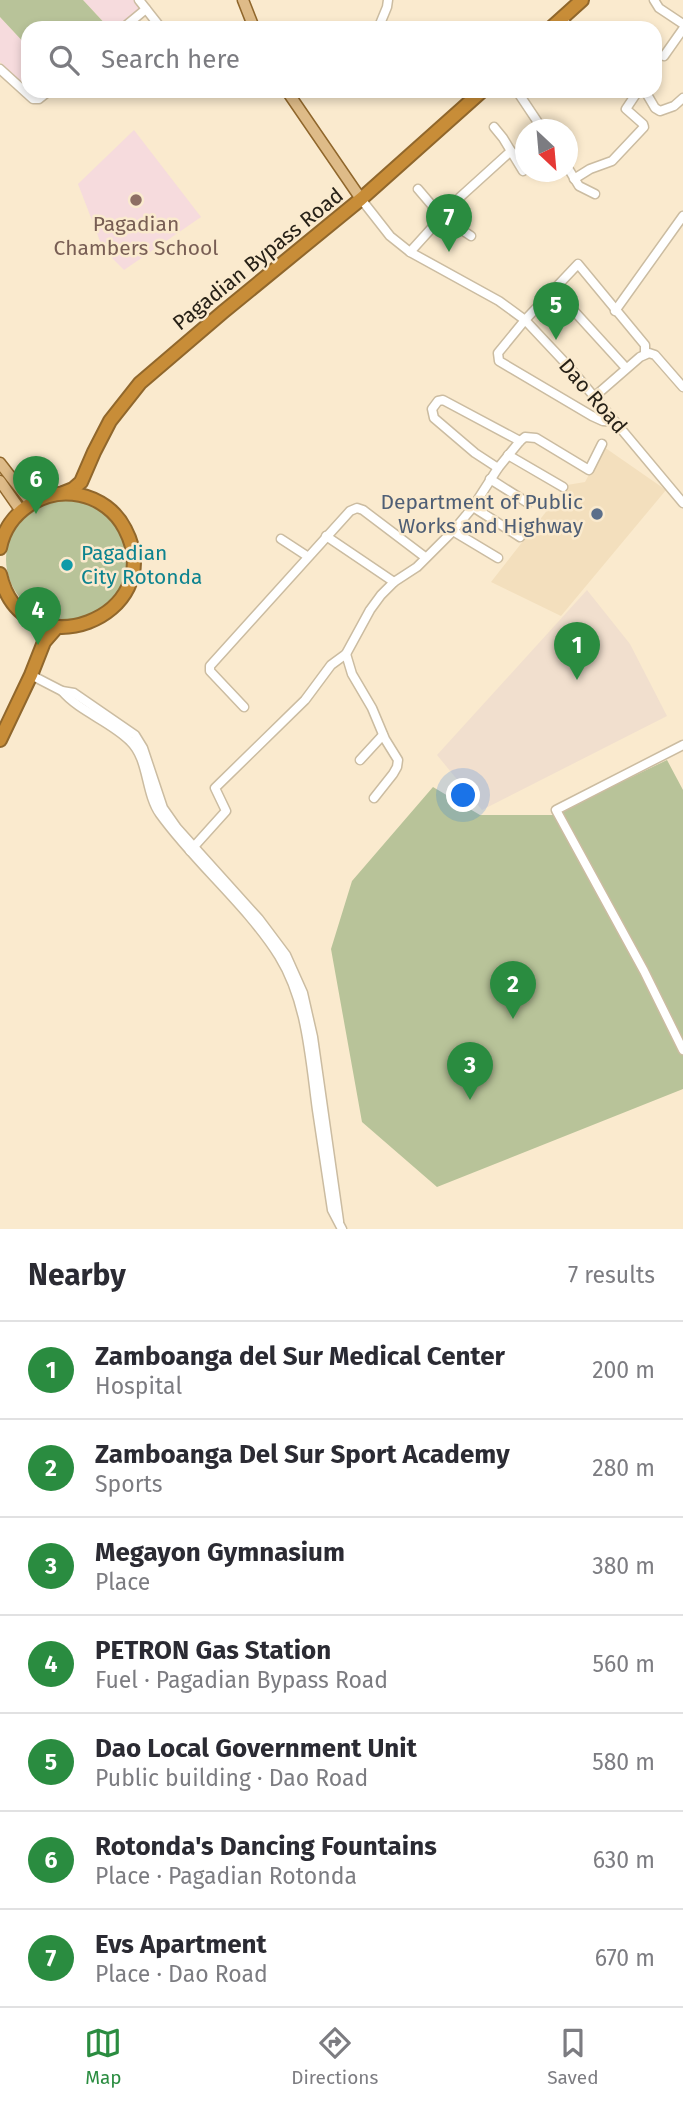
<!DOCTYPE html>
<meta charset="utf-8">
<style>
:root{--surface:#fff;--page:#f7f7f7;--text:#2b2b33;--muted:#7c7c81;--line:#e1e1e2;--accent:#2a8c40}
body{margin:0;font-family:"Fira Sans",sans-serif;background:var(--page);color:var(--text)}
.compass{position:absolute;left:515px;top:119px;width:63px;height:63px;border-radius:50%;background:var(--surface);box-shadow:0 4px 10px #0003;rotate:154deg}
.you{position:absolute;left:464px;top:796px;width:24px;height:24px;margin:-18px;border:5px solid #fff;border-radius:50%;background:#1a73e8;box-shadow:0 0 0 10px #1a73e833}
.badge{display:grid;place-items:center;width:46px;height:46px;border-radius:50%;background:var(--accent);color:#fff;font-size:23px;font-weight:700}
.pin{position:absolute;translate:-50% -58px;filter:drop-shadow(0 2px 4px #0008)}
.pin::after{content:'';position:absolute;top:37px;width:24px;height:21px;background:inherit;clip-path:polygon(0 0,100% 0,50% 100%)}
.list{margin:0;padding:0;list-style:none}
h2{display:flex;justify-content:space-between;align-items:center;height:91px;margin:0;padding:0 28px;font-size:30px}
h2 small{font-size:23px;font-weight:400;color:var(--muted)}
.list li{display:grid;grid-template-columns:46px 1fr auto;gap:21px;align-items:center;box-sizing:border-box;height:98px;padding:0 28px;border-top:2px solid var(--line)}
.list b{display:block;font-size:26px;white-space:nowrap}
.list p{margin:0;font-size:23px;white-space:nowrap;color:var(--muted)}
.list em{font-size:23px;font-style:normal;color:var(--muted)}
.icon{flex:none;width:38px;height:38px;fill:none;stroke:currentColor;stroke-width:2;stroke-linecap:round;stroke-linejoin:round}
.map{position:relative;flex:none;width:683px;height:1229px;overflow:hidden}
.search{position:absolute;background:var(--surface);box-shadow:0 4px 10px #0003;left:21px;right:21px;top:21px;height:77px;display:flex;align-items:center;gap:18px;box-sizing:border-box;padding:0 24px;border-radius:21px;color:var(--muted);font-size:26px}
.sheet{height:777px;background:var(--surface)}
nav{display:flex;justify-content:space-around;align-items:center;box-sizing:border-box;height:98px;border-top:2px solid var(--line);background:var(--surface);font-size:19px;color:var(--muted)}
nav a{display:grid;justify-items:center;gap:4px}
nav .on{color:var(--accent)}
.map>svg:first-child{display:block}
.built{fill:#f3dfbd}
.education{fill:#f6dbdd}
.medical{fill:#f1dfce}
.green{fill:#b8c399}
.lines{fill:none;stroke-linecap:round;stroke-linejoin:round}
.minor-casing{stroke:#cbbca1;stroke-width:11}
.major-casing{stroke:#90672c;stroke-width:13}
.highway-casing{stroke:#90672c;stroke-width:16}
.minor{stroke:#fff;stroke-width:8}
.major{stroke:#debb88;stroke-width:10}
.highway{stroke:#c88d38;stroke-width:12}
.education-dot{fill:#8d6e63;stroke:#faeace;stroke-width:2.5}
.service-dot{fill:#5c6f8a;stroke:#faeace;stroke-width:2.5}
.culture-dot{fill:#0f9aa8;stroke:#faeace;stroke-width:2.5}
.labels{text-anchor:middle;stroke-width:5;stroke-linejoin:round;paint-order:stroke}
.education-label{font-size:21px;fill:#785e54;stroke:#faeace}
.street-label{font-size:21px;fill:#272117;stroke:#faeace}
.service-label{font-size:21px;fill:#4e5e75;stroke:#faeace;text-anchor:end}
.culture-label{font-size:21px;fill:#0d838f;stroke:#faeace;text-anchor:start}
</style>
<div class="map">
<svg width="683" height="1229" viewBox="0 0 683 1229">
<rect width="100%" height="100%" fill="#faeace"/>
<polygon class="built" points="604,447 666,490 561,616 491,582 567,485 585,482"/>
<g class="education">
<polygon points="83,0 135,0 142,9 120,28 109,28"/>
<polygon points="0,17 28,47 28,88 0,62"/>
<polygon points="134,130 201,217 124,270 103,249 78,184"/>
</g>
<polygon class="medical" points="587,590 630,644 667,716 482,810 437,755"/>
<g class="green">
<polygon points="0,0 83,0 109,28 28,28 28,47 0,17"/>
<circle cx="67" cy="559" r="61"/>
<polygon points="667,760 683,790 683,1089 437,1187 362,1122 331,949 352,881 433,787 480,815 553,815"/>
</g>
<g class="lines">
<defs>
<g id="minor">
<polyline points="139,0 161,28"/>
<polyline points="654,0 659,8 683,24"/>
<polyline points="560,19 572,28"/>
<polyline points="380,24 387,7 388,0"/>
<polyline points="123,28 146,9"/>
<polyline points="664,56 683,29"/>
<polyline points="0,69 33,99 39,99 49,91"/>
<polyline points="517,91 543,130"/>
<polyline points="645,91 655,108 660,111 674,106 683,98"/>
<polyline points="494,127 503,138 523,171"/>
<polyline points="568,168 579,186 595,194"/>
<polyline points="574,179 590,169 612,161 644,127 643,124 626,109 638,91"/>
<polyline points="418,189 441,216 471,236"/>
<polyline points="361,199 390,236 410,252 499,301 525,320 571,369 683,503"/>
<polyline points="410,252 458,199 511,151"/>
<polyline points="554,289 626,368"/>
<polyline points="615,311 683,216"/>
<polyline points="594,397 640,357 649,353 655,355 683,387"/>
<polyline points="615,422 603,421 592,416 499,361 498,353 525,320 578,264 645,345 645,354"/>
<polyline points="508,455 563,487"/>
<polyline points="498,468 475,453 434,418 432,409 438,401 443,400 520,441"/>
<polyline points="490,479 528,503"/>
<polyline points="473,507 520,537"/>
<polyline points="453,531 498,558"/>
<polyline points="326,536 394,582"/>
<polyline points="281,539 307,556"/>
<polyline points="346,654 352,674 372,708 385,739 398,760 397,767 393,774 374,798"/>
<polyline points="31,675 62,691 74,693 135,735 143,748 163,808 177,828 259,919 286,955 303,993 313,1037 339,1221"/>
<path d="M62,691C80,712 110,721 130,741C149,759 145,793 160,814C196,864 246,904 279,956C307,1001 310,1059 317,1110C322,1143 327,1176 332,1210L342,1229"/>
<polyline points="244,707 210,671 210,666 350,511 357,508 363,510 425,557"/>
<polyline points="683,745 556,810 644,971 683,1050"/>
<polyline points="360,760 383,735"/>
<polyline points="190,851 226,811 215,788 305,700 331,665 346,654 370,610 381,595 394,582 417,567 453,531 473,507 498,468 520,441 525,437 536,438 589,470 602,444"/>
</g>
<g id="major">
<polyline points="243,0 254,28"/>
<polyline points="287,91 361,199"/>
<polyline points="0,463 31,503"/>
<polyline points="0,481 21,511"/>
</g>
<g id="highway">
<polyline points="551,28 582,0"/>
<polyline points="63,493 73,489 81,482 94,452 110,421 140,383 223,312 361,199 482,91"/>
<path d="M0,548C7,512 44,487 80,495C99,499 116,511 125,529C171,617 23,674 0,574"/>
<polyline points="0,740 31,675 44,642 57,627"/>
</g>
</defs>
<use href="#minor" class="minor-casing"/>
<use href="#major" class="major-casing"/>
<use href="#highway" class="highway-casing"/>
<use href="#minor" class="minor"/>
<use href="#major" class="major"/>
<use href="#highway" class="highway"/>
</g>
<circle class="education-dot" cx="136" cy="200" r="7"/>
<circle class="service-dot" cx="597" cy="514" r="7"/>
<circle class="culture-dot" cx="67" cy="565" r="7"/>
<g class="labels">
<g class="education-label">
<text x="136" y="231">Pagadian<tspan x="136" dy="24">Chambers School</tspan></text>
</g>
<g class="street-label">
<text transform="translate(258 259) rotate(-39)" y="7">Pagadian Bypass Road</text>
<text transform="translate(593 396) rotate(49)" y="7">Dao Road</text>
</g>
<g class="service-label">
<text x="583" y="509">Department of Public<tspan x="583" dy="24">Works and Highway</tspan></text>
</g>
<g class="culture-label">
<text x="81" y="560">Pagadian<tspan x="81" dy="24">City Rotonda</tspan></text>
</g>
</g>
</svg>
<svg class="compass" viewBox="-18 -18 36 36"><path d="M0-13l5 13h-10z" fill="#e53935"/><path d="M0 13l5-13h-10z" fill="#7c7c81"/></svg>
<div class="you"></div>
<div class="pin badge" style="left:577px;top:680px">1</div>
<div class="pin badge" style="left:513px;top:1019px">2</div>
<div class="pin badge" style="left:470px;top:1100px">3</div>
<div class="pin badge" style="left:38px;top:645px">4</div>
<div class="pin badge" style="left:556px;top:340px">5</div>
<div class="pin badge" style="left:36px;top:514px">6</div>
<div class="pin badge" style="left:449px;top:252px">7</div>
<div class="search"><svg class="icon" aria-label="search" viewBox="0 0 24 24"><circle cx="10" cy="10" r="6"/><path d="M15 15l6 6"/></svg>Search here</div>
</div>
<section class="sheet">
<h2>Nearby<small>7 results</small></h2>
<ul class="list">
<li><span class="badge">1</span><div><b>Zamboanga del Sur Medical Center</b><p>Hospital</p></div><em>200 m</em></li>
<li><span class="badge">2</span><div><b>Zamboanga Del Sur Sport Academy</b><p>Sports</p></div><em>280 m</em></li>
<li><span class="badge">3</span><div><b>Megayon Gymnasium</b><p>Place</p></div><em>380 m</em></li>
<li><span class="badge">4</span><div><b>PETRON Gas Station</b><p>Fuel · Pagadian Bypass Road</p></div><em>560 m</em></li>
<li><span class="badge">5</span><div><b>Dao Local Government Unit</b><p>Public building · Dao Road</p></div><em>580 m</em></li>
<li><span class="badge">6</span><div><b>Rotonda's Dancing Fountains</b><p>Place · Pagadian Rotonda</p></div><em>630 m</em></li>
<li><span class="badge">7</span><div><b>Evs Apartment</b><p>Place · Dao Road</p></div><em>670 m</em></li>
</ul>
</section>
<nav>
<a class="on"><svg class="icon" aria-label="map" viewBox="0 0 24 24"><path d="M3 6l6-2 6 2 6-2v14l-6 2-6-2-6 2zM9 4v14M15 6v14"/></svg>Map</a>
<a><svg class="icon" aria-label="directions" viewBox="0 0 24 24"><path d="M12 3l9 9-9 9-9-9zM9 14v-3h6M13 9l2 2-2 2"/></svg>Directions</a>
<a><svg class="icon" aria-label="saved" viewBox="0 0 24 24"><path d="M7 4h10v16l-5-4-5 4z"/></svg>Saved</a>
</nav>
